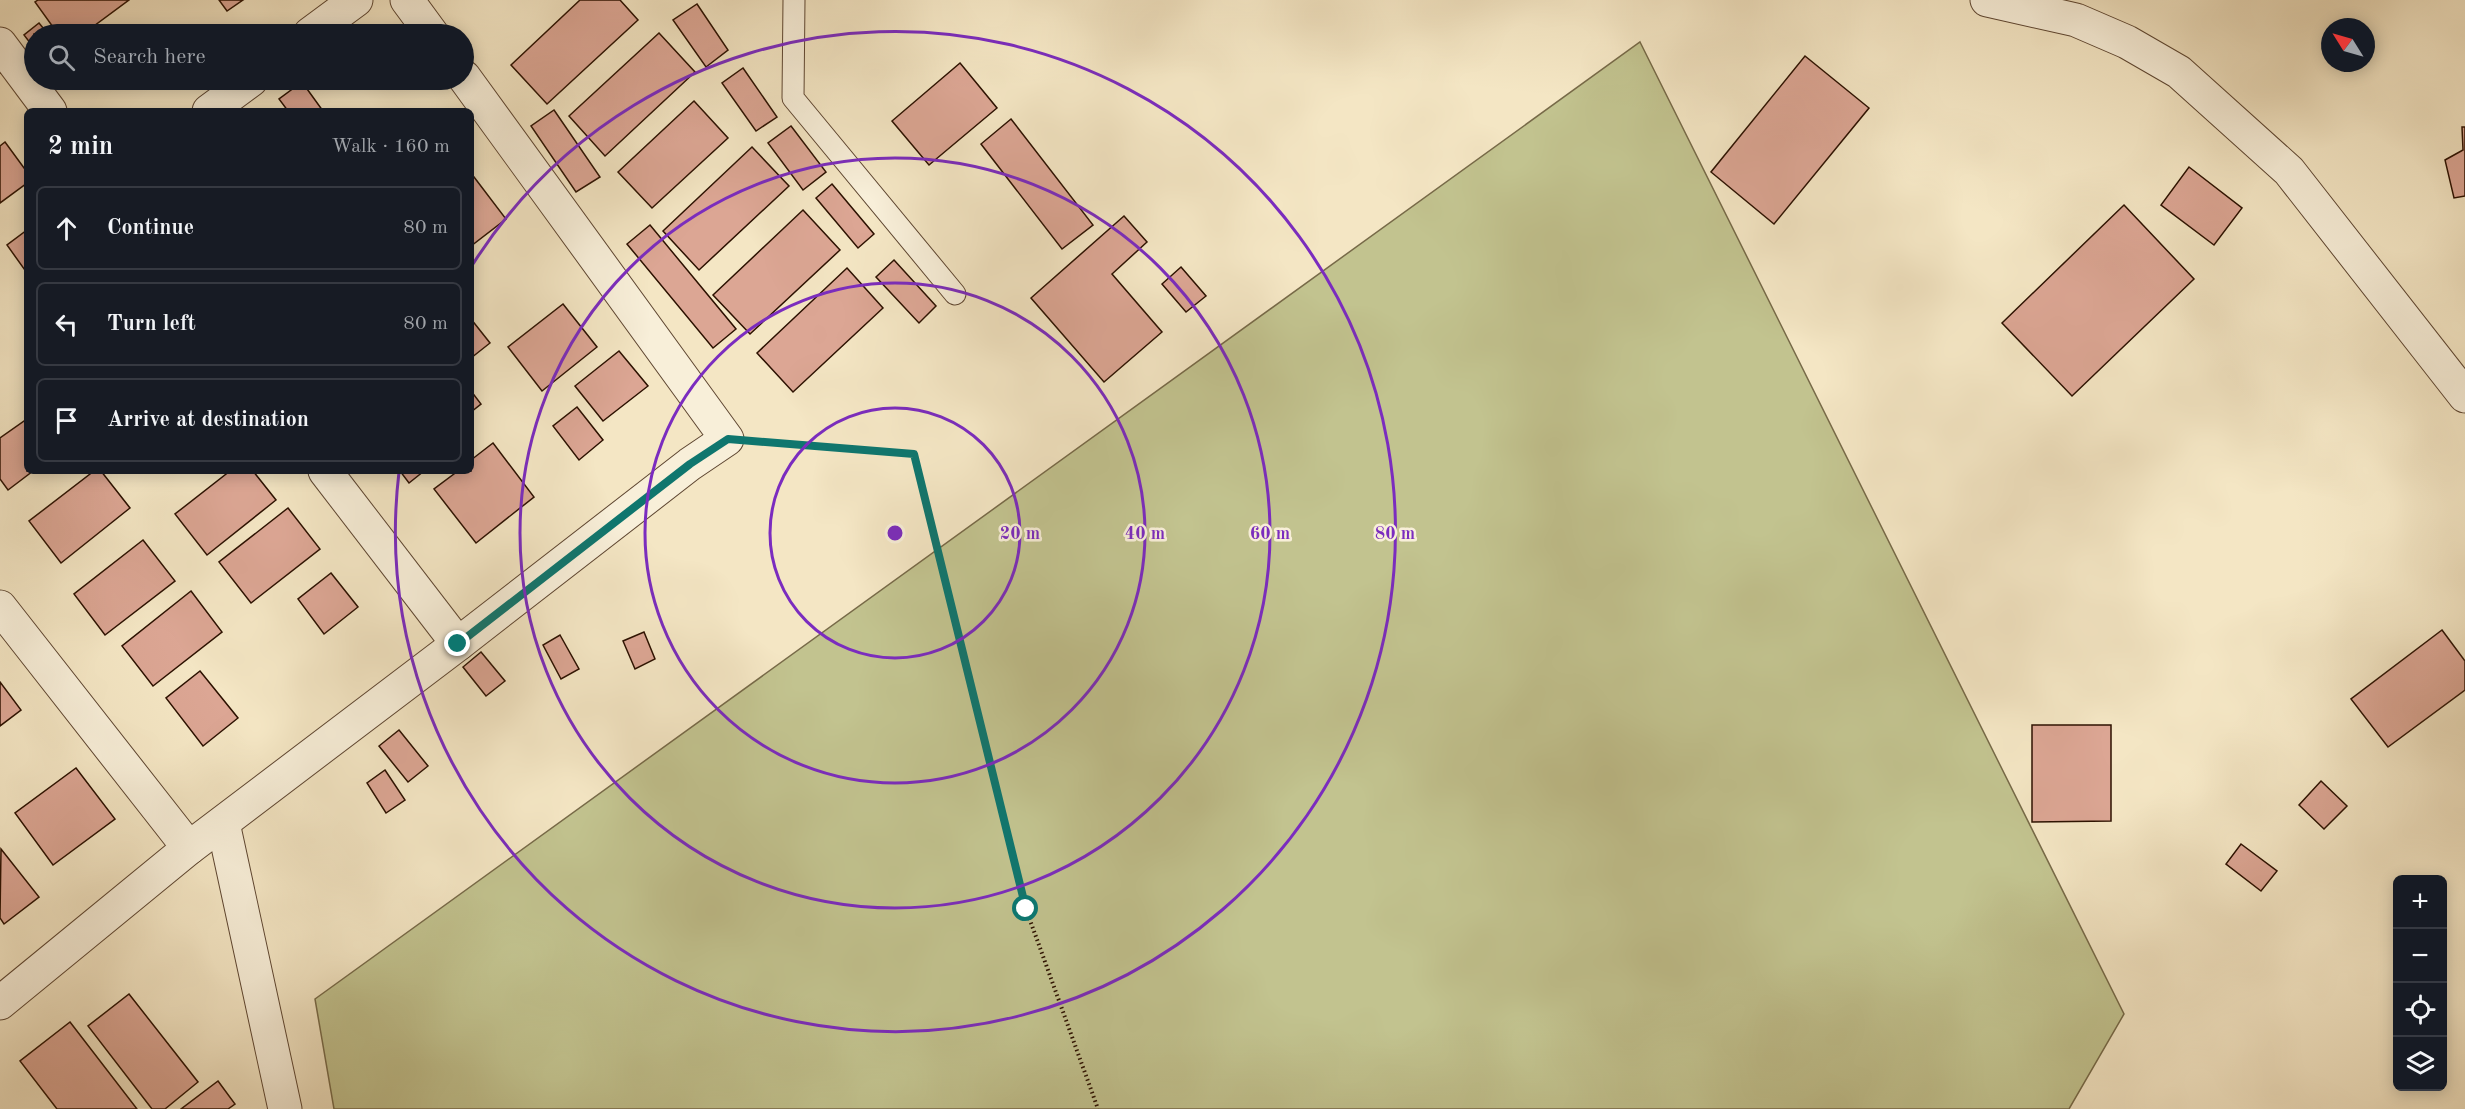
<!DOCTYPE html>
<meta charset="utf-8">
<style>
:root{--surface:#171b24;--page:#20242c;--text:#f1f3f6;--muted:#9ea1a6;--line:#363941}
body{margin:0;font-family:"Old Standard TT",serif;background:var(--page);color:var(--text)}
.controls{position:absolute;right:18px;bottom:18px;display:grid;overflow:hidden;border-radius:9px;box-shadow:0 3px 15px #0003}
.controls button{width:54px;height:54px;display:grid;place-items:center;padding:0;border:0;border-bottom:2px solid var(--line);background:var(--surface);color:var(--text);font:30px sans-serif}
.compass{position:absolute;left:2321px;top:18px;width:54px;height:54px;border-radius:50%;background:var(--surface);box-shadow:0 3px 15px #0003;rotate:307deg}
.stop{position:absolute;width:18px;height:18px;margin:-14px;border:4px solid #0f766e;border-radius:50%;background:#fff}
.stop.end{background:#0f766e;border-color:#fff;box-shadow:0 2px 6px #0008}
.list{margin:0;padding:0;list-style:none}
h2{display:flex;justify-content:space-between;align-items:center;height:78px;margin:0;padding:0 24px;font-size:26px}
h2 small{font-size:20px;font-weight:400;color:var(--muted)}
.list li{display:grid;grid-template-columns:39px 1fr auto;gap:18px;align-items:center;box-sizing:border-box;height:84px;margin:0 12px 12px;padding:0 12px;border:2px solid var(--line);border-radius:9px}
.list b{display:block;font-size:22px;white-space:nowrap}
.list em{font-size:20px;font-style:normal;color:var(--muted)}
.icon{flex:none;width:33px;height:33px;fill:none;stroke:currentColor;stroke-width:2;stroke-linecap:round;stroke-linejoin:round}
.map{position:relative;flex:none;width:2465px;height:1109px;overflow:hidden}
.search{position:absolute;background:var(--surface);box-shadow:0 3px 15px #0003;left:24px;top:24px;width:450px;height:66px;display:flex;align-items:center;gap:15px;box-sizing:border-box;padding:0 21px;border-radius:33px;color:var(--muted);font-size:22px}
.panel{position:absolute;background:var(--surface);box-shadow:0 3px 15px #0003;left:24px;top:108px;width:450px;height:366px;border-radius:9px}
.map>svg:first-child{display:block}
.green{fill:#c2c38f;stroke:#776a48;stroke-width:1.5}
.building{fill:#dca694;stroke:#2c1100;stroke-width:1.5}
.lines{fill:none;stroke-linecap:round;stroke-linejoin:round}
.service-casing{stroke:#5e4631;stroke-width:23}
.minor-casing{stroke:#5e4631;stroke-width:35}
.tertiary-casing{stroke:#5e4631;stroke-width:35}
.path{stroke:#2c1100;stroke-width:4;stroke-dasharray:1.5 3;stroke-linecap:butt}
.service{stroke:#f8efd9;stroke-width:21}
.minor{stroke:#f8efd9;stroke-width:33}
.tertiary{stroke:#f8efd9;stroke-width:33}
.route{stroke:#0f766e;stroke-width:8}
.ring{fill:none;stroke:#7b2cbf;stroke-width:3}
.centre{fill:#7b2cbf;stroke:#f8efd9;stroke-width:3}
.ring-label{font-size:18px;text-anchor:middle;font-weight:bold;fill:#7b2cbf;stroke:#f8efd9;stroke-width:5;stroke-linejoin:round;paint-order:stroke}
</style>
<div class="map">
<svg width="2465" height="1109" viewBox="0 0 2465 1109">
<rect width="100%" height="100%" fill="#f4e6c4"/>
<filter id="stains"><feTurbulence type="fractalNoise" baseFrequency=".00333" numOctaves="4"/><feColorMatrix values="0 0 0 0 .2 0 0 0 0 .09 0 0 0 0 .02 0 0 0 .5 -.17"/></filter>
<radialGradient id="worn" r=".72"><stop offset=".6" stop-color="#630" stop-opacity="0"/><stop offset="1" stop-color="#630" stop-opacity=".3"/></radialGradient>
<polygon class="green" points="1640,42 2124,1014 2069,1109 334,1109 315,999"/>
<g class="building">
<polygon points="38,0 129,0 83,34 58,34 35,2"/>
<polygon points="219,0 243,0 227,11"/>
<polygon points="580,0 620,0 638,20 547,104 511,65"/>
<polygon points="697,4 728,50 706,67 673,20"/>
<polygon points="39,23 48,34 34,34 34,48 24,35"/>
<polygon points="659,33 695,72 605,156 569,116"/>
<polygon points="1805,56 1869,108 1774,224 1711,172"/>
<polygon points="960,63 997,108 929,165 892,121"/>
<polygon points="743,68 777,117 756,131 722,83"/>
<polygon points="302,82 323,111 288,111 279,99"/>
<polygon points="694,101 728,138 652,208 618,172"/>
<polygon points="554,110 600,177 576,192 531,126"/>
<polygon points="1011,119 1093,225 1062,249 981,144"/>
<polygon points="791,126 826,172 803,190 768,143"/>
<polygon points="2462,127 2465,127 2465,196 2454,198 2445,160 2463,150"/>
<polygon points="5,142 27,172 27,183 0,203 0,146"/>
<polygon points="752,147 789,186 699,270 663,231"/>
<polygon points="2189,167 2242,208 2214,245 2161,205"/>
<polygon points="474,177 506,219 471,246 471,179"/>
<polygon points="832,184 874,234 858,248 816,198"/>
<polygon points="2124,205 2194,279 2072,396 2002,323"/>
<polygon points="803,210 840,250 750,334 713,295"/>
<polygon points="1124,216 1147,242 1112,274 1162,332 1104,382 1031,298"/>
<polygon points="650,225 736,329 713,348 627,244"/>
<polygon points="27,230 27,273 7,245"/>
<polygon points="894,260 936,306 919,323 876,277"/>
<polygon points="1181,267 1206,296 1186,312 1162,284"/>
<polygon points="847,268 883,308 793,392 757,353"/>
<polygon points="563,304 597,347 542,391 508,347"/>
<polygon points="471,319 490,343 471,358"/>
<polygon points="619,351 648,386 603,421 575,386"/>
<polygon points="471,391 481,404 471,412"/>
<polygon points="577,407 603,440 579,460 553,426"/>
<polygon points="27,419 27,471 33,471 8,490 0,479 0,438"/>
<polygon points="493,443 534,497 476,543 434,489 458,471 471,471 471,460"/>
<polygon points="94,471 101,471 130,508 61,563 29,521"/>
<polygon points="230,471 253,471 276,500 207,555 175,514"/>
<polygon points="400,471 424,471 409,483"/>
<polygon points="288,508 320,549 251,603 219,562"/>
<polygon points="143,540 175,581 105,635 74,594"/>
<polygon points="331,573 358,607 324,634 298,599"/>
<polygon points="191,591 222,632 153,686 122,646"/>
<polygon points="2442,630 2465,661 2465,690 2388,747 2351,699"/>
<polygon points="644,632 655,659 635,669 623,641"/>
<polygon points="560,635 579,669 561,679 543,645"/>
<polygon points="481,652 505,681 486,696 463,667"/>
<polygon points="200,671 238,718 203,746 166,698"/>
<polygon points="0,682 21,710 0,726"/>
<polygon points="2032,725 2111,725 2111,821 2032,822"/>
<polygon points="399,730 428,766 408,782 379,746"/>
<polygon points="76,768 115,819 53,865 15,813"/>
<polygon points="385,770 405,800 386,813 367,783"/>
<polygon points="2321,781 2347,806 2324,829 2299,805"/>
<polygon points="2241,844 2277,871 2261,891 2226,864"/>
<polygon points="1,849 39,897 4,924 0,918"/>
<polygon points="129,994 198,1082 165,1109 152,1109 88,1026"/>
<polygon points="70,1022 137,1109 57,1109 20,1061"/>
<polygon points="218,1081 235,1104 228,1109 181,1109"/>
</g>
<g class="lines">
<defs>
<polyline id="service" points="794,0 793,98 955,294"/>
<g id="minor">
<polyline points="407,0 432,34"/>
<polyline points="310,34 356,0"/>
<polyline points="0,44 50,111"/>
<polyline points="209,111 251,80"/>
<polyline points="325,471 458,644"/>
<polyline points="0,607 189,848"/>
<polyline points="223,823 285,1109"/>
<polyline points="0,1003 189,848 458,644 690,464 727,439 464,77"/>
</g>
<polyline id="tertiary" points="1987,0 2076,20 2127,42 2179,72 2289,171 2465,396"/>
</defs>
<use href="#service" class="service-casing"/>
<use href="#minor" class="minor-casing"/>
<use href="#tertiary" class="tertiary-casing"/>
<polyline class="path" points="763,442 914,454 1026,909 1098,1109"/>
<use href="#service" class="service"/>
<use href="#minor" class="minor"/>
<use href="#tertiary" class="tertiary"/>
</g>
<g class="lines">
<polyline class="route" points="458,644 690,464 728,439 914,454 1026,909"/>
</g>
<g class="ring">
<circle cx="895" cy="533" r="125"/>
<circle cx="895" cy="533" r="250"/>
<circle cx="895" cy="533" r="375"/>
<path d="M473 264A500 500 0 1 1 399 472"/>
</g>
<circle cx="895" cy="533" r="9" class="centre"/>
<g class="ring-label">
<text x="1020" y="539">20 m</text>
<text x="1145" y="539">40 m</text>
<text x="1270" y="539">60 m</text>
<text x="1395" y="539">80 m</text>
</g>
<rect width="100%" height="100%" filter="url(#stains)"/>
<rect width="100%" height="100%" fill="url(#worn)"/>
</svg>
<div class="controls">
<button>+</button>
<button>−</button>
<button><svg class="icon" aria-label="locate" viewBox="0 0 24 24"><circle cx="12" cy="12" r="6"/><path d="M12 2v4M12 18v4M2 12h4M18 12h4"/></svg></button>
<button><svg class="icon" aria-label="layers" viewBox="0 0 24 24"><path d="M12 4l9 5-9 5-9-5zM3 14l9 5 9-5"/></svg></button>
</div>
<svg class="compass" viewBox="-18 -18 36 36"><path d="M0-13l5 13h-10z" fill="#e53935"/><path d="M0 13l5-13h-10z" fill="#9ea1a6"/></svg>
<div class="stop" style="left:1026px;top:909px"></div>
<div class="stop end" style="left:458px;top:644px"></div>
<div class="search"><svg class="icon" aria-label="search" viewBox="0 0 24 24"><circle cx="10" cy="10" r="6"/><path d="M15 15l6 6"/></svg>Search here</div>
<section class="panel">
<h2>2 min<small>Walk · 160 m</small></h2>
<ul class="list">
<li><svg class="icon" aria-label="ahead" viewBox="0 0 24 24"><path d="M12 20V5M6 11l6-6 6 6"/></svg><div><b>Continue</b></div><em>80 m</em></li>
<li><svg class="icon" aria-label="left" viewBox="0 0 24 24"><path d="M17 20v-9H6M10 6l-5 5 5 5"/></svg><div><b>Turn left</b></div><em>80 m</em></li>
<li><svg class="icon" aria-label="arrive" viewBox="0 0 24 24"><path d="M6 21V4h12l-3 4 3 4H6"/></svg><div><b>Arrive at destination</b></div></li>
</ul>
</section>
</div>
